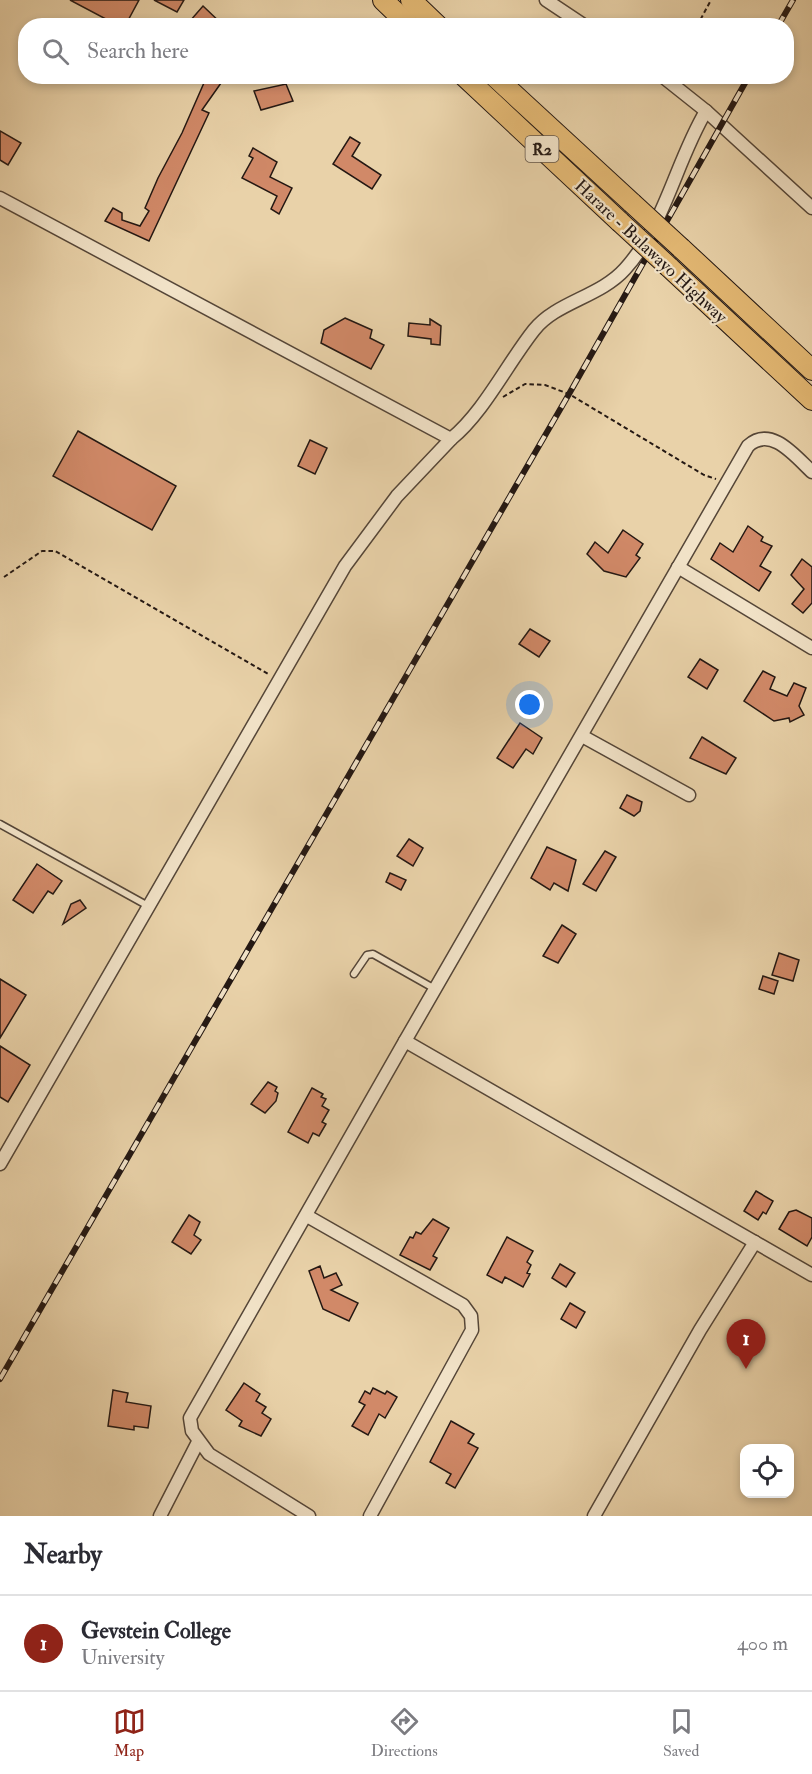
<!DOCTYPE html>
<style>
:root{--surface:#fff;--page:#f7f7f7;--text:#2b2b33;--muted:#7c7c81;--line:#e1e1e2;--accent:#8f2418}
body{margin:0;font-family:"IM FELL Double Pica",serif;background:var(--page);color:var(--text)}
.controls{position:absolute;right:18px;bottom:18px;display:grid;overflow:hidden;border-radius:12px;box-shadow:0 3px 9px #0003}
.controls button{width:54px;height:54px;display:grid;place-items:center;padding:0;border:0;border-bottom:2px solid var(--line);background:var(--surface);color:var(--text);font:30px sans-serif}
.you{position:absolute;left:530px;top:705px;width:21px;height:21px;margin:-15px;border:4px solid #fff;border-radius:50%;background:#1a73e8;box-shadow:0 0 0 9px #1a73e833}
.badge{display:grid;place-items:center;width:39px;height:39px;border-radius:50%;background:var(--accent);color:#fff;font-size:20px;font-weight:700}
.pin{position:absolute;translate:-50% -50px;filter:drop-shadow(0 2px 3px #0008)}
.pin::after{content:'';position:absolute;top:32px;width:21px;height:18px;background:inherit;clip-path:polygon(0 0,100% 0,50% 100%)}
.list{margin:0;padding:0;list-style:none}
h2{display:flex;justify-content:space-between;align-items:center;height:78px;margin:0;padding:0 24px;font-size:26px}
h2 small{font-size:20px;font-weight:400;color:var(--muted)}
.list li{display:grid;grid-template-columns:39px 1fr auto;gap:18px;align-items:center;box-sizing:border-box;height:96px;padding:0 24px;border-top:2px solid var(--line)}
.list b{display:block;font-size:22px;white-space:nowrap}
.list p{margin:0;font-size:20px;white-space:nowrap;color:var(--muted)}
.list em{font-size:20px;font-style:normal;color:var(--muted)}
.icon{flex:none;width:33px;height:33px;fill:none;stroke:currentColor;stroke-width:2;stroke-linecap:round;stroke-linejoin:round}
.map{position:relative;flex:none;width:812px;height:1516px;overflow:hidden}
.search{position:absolute;background:var(--surface);box-shadow:0 3px 9px #0003;left:18px;right:18px;top:18px;height:66px;display:flex;align-items:center;gap:15px;box-sizing:border-box;padding:0 21px;border-radius:24px;color:var(--muted);font-size:22px}
.sheet{height:174px;background:var(--surface)}
nav{display:flex;justify-content:space-around;align-items:center;box-sizing:border-box;height:84px;border-top:2px solid var(--line);background:var(--surface);font-size:16px;color:var(--muted)}
nav a{display:grid;justify-items:center;gap:3px}
nav .on{color:var(--accent)}
.map>svg:first-child{display:block}
.building{fill:#d18968;stroke:#241813;stroke-width:1.5}
.lines{fill:none;stroke-linecap:round;stroke-linejoin:round}
.service-casing{stroke:#554638;stroke-width:9}
.minor-casing{stroke:#554638;stroke-width:15}
.trunk-casing{stroke:#241813;stroke-width:22}
.path{stroke:#241813;stroke-width:2;stroke-dasharray:4.5 3;stroke-linecap:butt}
.service{stroke:#f1e2c7;stroke-width:6}
.minor{stroke:#f1e2c7;stroke-width:12}
.trunk{stroke:#e4b974;stroke-width:20}
.rail-casing{stroke:#241813;stroke-width:6}
.rail{stroke:#f1e2c7;stroke-width:4;stroke-dasharray:11;stroke-linecap:butt}
.trunk-bridge-casing{stroke:#241813;stroke-width:22;stroke-linecap:butt}
.trunk-bridge{stroke:#e4b974;stroke-width:20}
.labels{text-anchor:middle;stroke-width:4.5;stroke-linejoin:round;paint-order:stroke}
.shield{fill:#f1e2c7;stroke:#625549;stroke-width:1.5}
.shield-label{font-size:16px;font-weight:bold;fill:#241813}
.street-label{font-size:18px;fill:#241813;stroke:#f1e2c7}
</style>
<div class="map">
<svg width="812" height="1516" viewBox="0 0 812 1516">
<rect width="100%" height="100%" fill="#e9d2a9"/>
<filter id="stains"><feTurbulence type="fractalNoise" baseFrequency=".00333" numOctaves="4"/><feColorMatrix values="0 0 0 0 .2 0 0 0 0 .09 0 0 0 0 .02 0 0 0 .5 -.17"/></filter>
<radialGradient id="worn" r=".72"><stop offset=".6" stop-color="#630" stop-opacity="0"/><stop offset="1" stop-color="#630" stop-opacity=".3"/></radialGradient>
<g class="building">
<polygon points="70,0 139,0 125,26 119,26"/>
<polygon points="154,0 184,0 177,12"/>
<polygon points="203,6 224,26 195,26 190,21"/>
<polygon points="207,76 226,76 202,110 209,113 149,241 105,221 113,208 122,213 122,220 140,226 149,211 145,208 158,178 182,133"/>
<polygon points="286,84 293,101 261,110 254,91"/>
<polygon points="0,131 21,143 8,165 0,160"/>
<polygon points="350,137 360,143 352,156 381,175 372,189 333,164"/>
<polygon points="253,148 277,162 270,177 292,188 279,214 271,209 277,196 242,178 253,158 249,156"/>
<polygon points="345,318 372,330 370,338 384,345 371,369 321,343 324,330"/>
<polygon points="430,319 441,326 440,345 431,344 431,339 408,336 409,323 430,325"/>
<polygon points="78,431 176,486 152,530 53,476"/>
<polygon points="310,440 327,448 315,474 298,466"/>
<polygon points="748,526 763,537 761,541 772,546 760,566 771,572 759,591 711,559 720,543 733,552"/>
<polygon points="623,530 643,544 636,555 640,558 626,577 604,571 587,554 595,542 608,553"/>
<polygon points="802,559 812,567 812,603 803,613 792,604 804,589 791,575"/>
<polygon points="530,629 550,641 539,657 519,644"/>
<polygon points="700,659 718,670 707,689 688,677"/>
<polygon points="763,671 775,677 770,689 787,696 794,683 806,688 799,706 804,715 790,722 789,718 774,721 744,701"/>
<polygon points="520,723 542,738 533,754 526,749 513,768 497,758"/>
<polygon points="702,737 736,758 726,774 690,758"/>
<polygon points="627,795 642,802 640,811 634,816 620,808"/>
<polygon points="409,839 423,848 413,866 397,856"/>
<polygon points="547,847 576,860 568,891 554,883 550,890 531,878"/>
<polygon points="605,851 616,857 596,891 583,884"/>
<polygon points="37,864 62,881 53,894 48,891 33,913 13,900"/>
<polygon points="390,873 406,880 401,890 386,882"/>
<polygon points="80,900 86,908 63,924 71,904"/>
<polygon points="562,925 576,934 558,963 543,956"/>
<polygon points="779,953 799,960 793,981 772,975"/>
<polygon points="763,976 778,981 774,994 759,989"/>
<polygon points="0,979 26,995 0,1038"/>
<polygon points="0,1046 30,1065 8,1102 0,1097"/>
<polygon points="268,1082 277,1087 275,1091 278,1093 276,1101 265,1113 251,1104"/>
<polygon points="312,1088 323,1094 321,1097 326,1099 322,1106 329,1110 322,1122 326,1124 319,1136 313,1133 308,1143 288,1132"/>
<polygon points="756,1191 773,1201 766,1214 763,1212 758,1220 744,1211"/>
<polygon points="796,1210 812,1218 812,1237 807,1246 779,1229 789,1212"/>
<polygon points="189,1215 200,1222 194,1235 201,1240 191,1254 172,1242"/>
<polygon points="433,1219 449,1228 433,1256 437,1258 430,1270 400,1255 410,1237 413,1238 416,1232 421,1234"/>
<polygon points="507,1237 533,1251 527,1262 531,1265 527,1273 530,1274 523,1287 505,1277 502,1283 487,1275"/>
<polygon points="560,1264 575,1273 566,1287 552,1278"/>
<polygon points="320,1266 324,1278 336,1273 342,1285 331,1290 358,1303 349,1321 323,1309 309,1271"/>
<polygon points="570,1303 585,1312 576,1328 561,1319"/>
<polygon points="244,1383 260,1394 256,1401 266,1407 262,1413 271,1419 261,1436 239,1426 242,1421 226,1410"/>
<polygon points="373,1388 385,1394 387,1391 397,1397 385,1418 379,1414 368,1435 352,1426 365,1405 359,1402 365,1391 370,1394"/>
<polygon points="113,1390 128,1393 126,1402 151,1406 148,1428 134,1426 134,1430 108,1426"/>
<polygon points="451,1421 474,1434 468,1443 478,1448 455,1488 446,1483 451,1474 430,1462"/>
</g>
<g class="lines">
<defs>
<g id="service">
<polyline points="0,824 150,907"/>
<polyline points="354,974 367,955 373,954 435,989"/>
</g>
<g id="minor">
<polyline points="546,0 585,26"/>
<polyline points="662,76 706,111 812,208"/>
<polyline points="0,198 451,439 397,496 345,566 0,1164"/>
<path d="M451,439C484,412 507,364 534,330C556,302 600,297 625,269C665,225 676,161 706,111"/>
<polyline points="678,567 812,648"/>
<polyline points="582,736 689,795"/>
<path d="M405,1041L748,446C771,425 795,456 812,472"/>
<polyline points="307,1216 463,1305 471,1316 472,1330 370,1516"/>
<polyline points="160,1516 198,1442"/>
<polyline points="309,1516 209,1454 192,1431 190,1418 405,1041 812,1275"/>
<polyline points="594,1516 700,1330 755,1242"/>
</g>
<g id="trunk">
<polyline points="383,0 410,26"/>
<polyline points="411,0 438,26"/>
<polyline points="464,76 620,222"/>
<polyline points="494,76 632,203"/>
<polyline points="681,248 812,370"/>
<polyline points="669,267 812,400"/>
</g>
</defs>
<use href="#service" class="service-casing"/>
<use href="#minor" class="minor-casing"/>
<use href="#trunk" class="trunk-casing"/>
<g class="path">
<polyline points="697,26 711,0"/>
<polyline points="503,397 525,384 545,385 569,394 704,475 716,479"/>
<polyline points="4,577 42,551 55,551 270,675"/>
</g>
<use href="#service" class="service"/>
<use href="#minor" class="minor"/>
<use href="#trunk" class="trunk"/>
<defs>
<g id="rail">
<polyline points="778,26 793,0"/>
<polyline points="0,1379 569,394 749,76"/>
</g>
</defs>
<use href="#rail" class="rail-casing"/>
<use href="#rail" class="rail"/>
<defs>
<g id="trunk-bridge">
<polyline points="632,203 681,248"/>
<polyline points="620,222 669,267"/>
</g>
</defs>
<use href="#trunk-bridge" class="trunk-bridge-casing"/>
<use href="#trunk-bridge" class="trunk-bridge"/>
</g>
<g class="labels">
<rect class="shield" x="525.5" y="136" width="33" height="26" rx="4.5"/>
<g class="shield-label">
<text x="542" y="155">R2</text>
</g>
<g class="street-label">
<text transform="translate(651 251) rotate(43)" y="6">Harare - Bulawayo Highway</text>
</g>
</g>
<rect width="100%" height="100%" filter="url(#stains)"/>
<rect width="100%" height="100%" fill="url(#worn)"/>
</svg>
<div class="controls">
<button><svg class="icon" aria-label="locate" viewBox="0 0 24 24"><circle cx="12" cy="12" r="6"/><path d="M12 2v4M12 18v4M2 12h4M18 12h4"/></svg></button>
</div>
<div class="you"></div>
<div class="pin badge" style="left:746px;top:1369px">1</div>
<div class="search"><svg class="icon" aria-label="search" viewBox="0 0 24 24"><circle cx="10" cy="10" r="6"/><path d="M15 15l6 6"/></svg>Search here</div>
</div>
<section class="sheet">
<h2>Nearby<small></small></h2>
<ul class="list">
<li><span class="badge">1</span><div><b>Gevstein College</b><p>University</p></div><em>400 m</em></li>
</ul>
</section>
<nav>
<a class="on"><svg class="icon" aria-label="map" viewBox="0 0 24 24"><path d="M3 6l6-2 6 2 6-2v14l-6 2-6-2-6 2zM9 4v14M15 6v14"/></svg>Map</a>
<a><svg class="icon" aria-label="directions" viewBox="0 0 24 24"><path d="M12 3l9 9-9 9-9-9zM9 14v-3h6M13 9l2 2-2 2"/></svg>Directions</a>
<a><svg class="icon" aria-label="saved" viewBox="0 0 24 24"><path d="M7 4h10v16l-5-4-5 4z"/></svg>Saved</a>
</nav>
